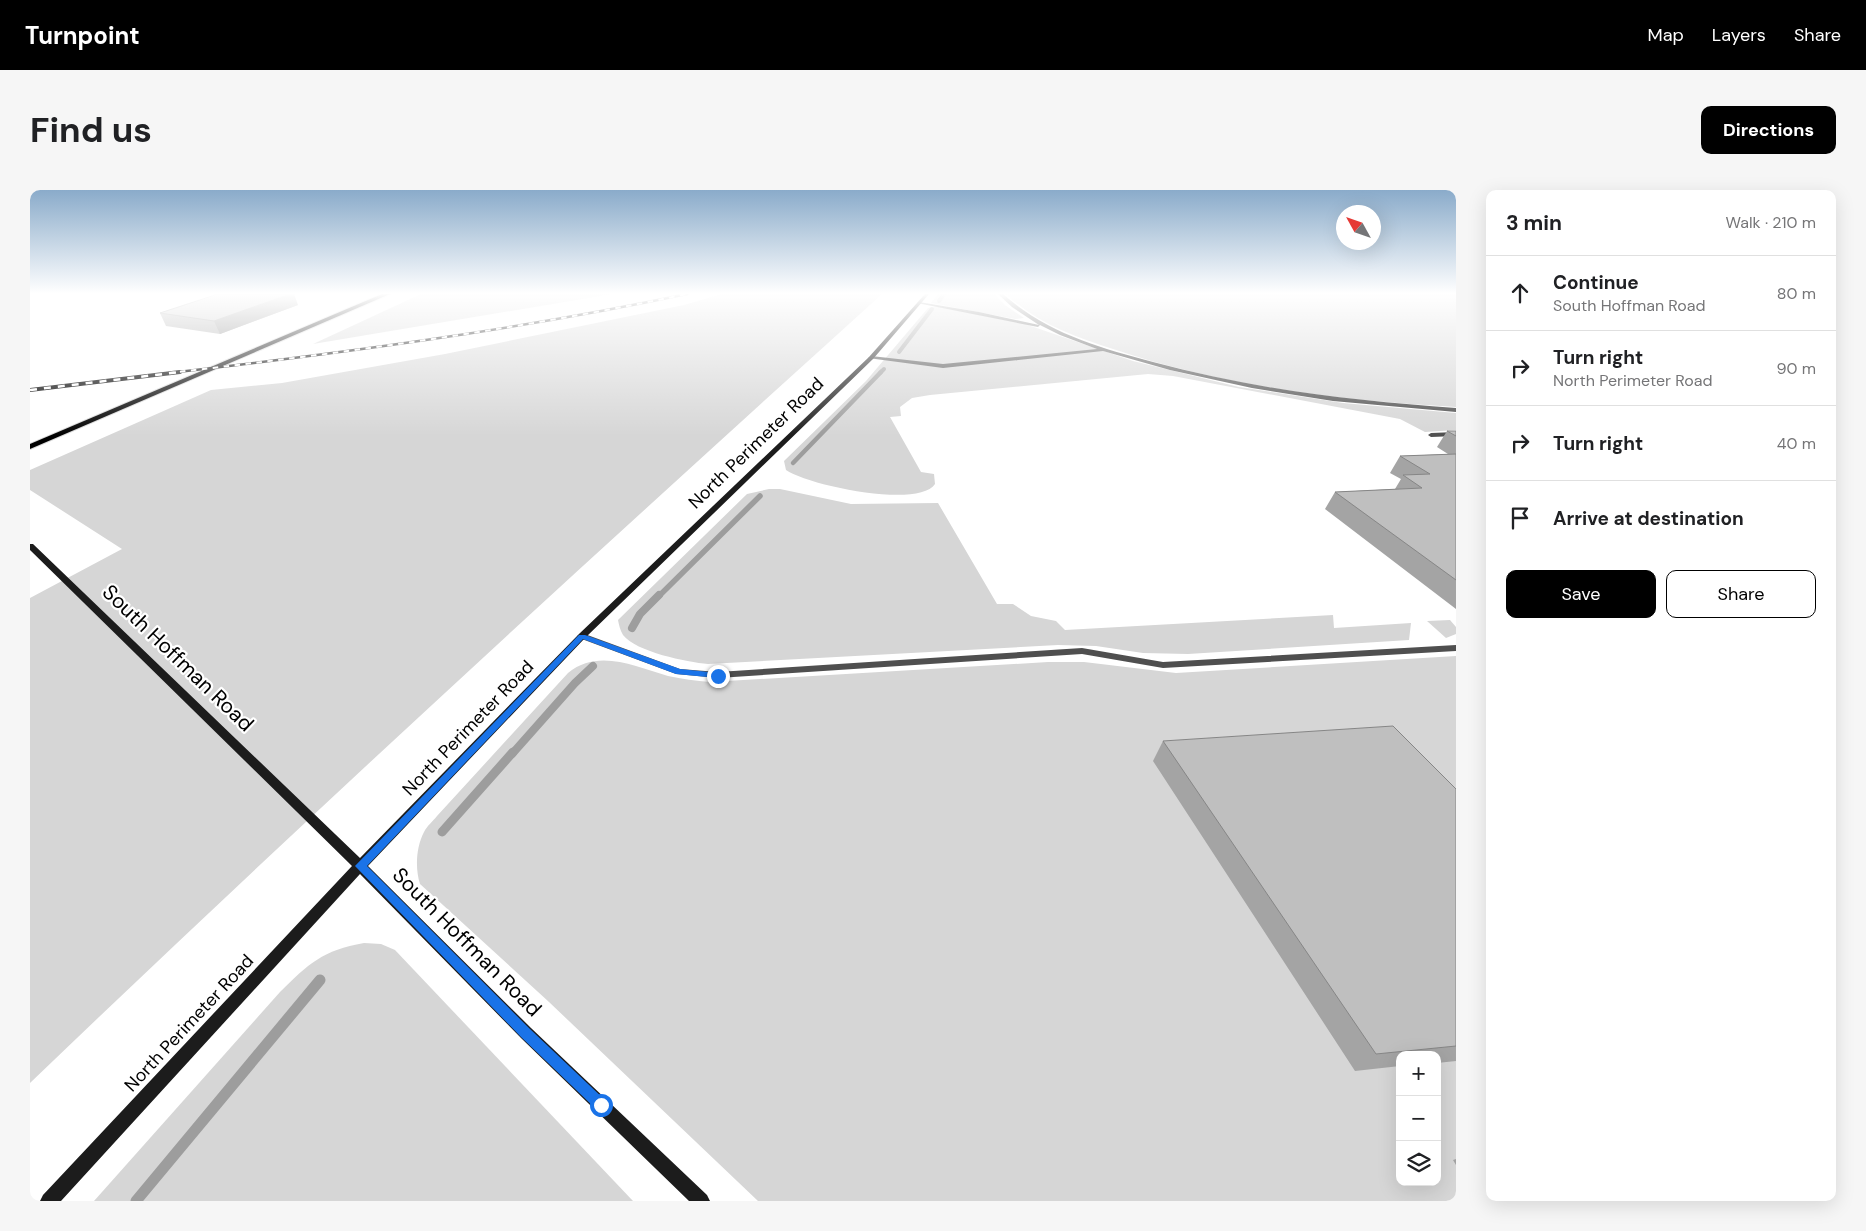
<!DOCTYPE html>
<meta charset="utf-8">
<style>
:root{--surface:#fff;--page:#f6f6f6;--text:#202124;--muted:#757577;--line:#e0e0e0;--accent:#000}
body{margin:0;font-family:"DM Sans",sans-serif;background:var(--page);color:var(--text)}
.controls{position:absolute;right:15px;bottom:15px;display:grid;overflow:hidden;border-radius:10px;box-shadow:0 5px 20px #0002}
.controls button{width:45px;height:45px;display:grid;place-items:center;padding:0;border:0;border-bottom:1px solid var(--line);background:var(--surface);color:var(--text);font:25px sans-serif}
.compass{position:absolute;left:1306px;top:15px;width:45px;height:45px;border-radius:50%;background:var(--surface);box-shadow:0 5px 20px #0002;rotate:310deg}
.stop{position:absolute;width:15px;height:15px;margin:-11px;border:4px solid #1a73e8;border-radius:50%;background:#fff}
.stop.end{background:#1a73e8;border-color:#fff;box-shadow:0 1px 5px #0008}
.list{margin:0;padding:0;list-style:none}
h2{display:flex;justify-content:space-between;align-items:center;height:65px;margin:0;padding:0 20px;font-size:21px}
h2 small{font-size:16px;font-weight:400;color:var(--muted)}
.list li{display:grid;grid-template-columns:32px 1fr auto;gap:15px;align-items:center;box-sizing:border-box;height:75px;padding:0 20px;border-top:1px solid var(--line)}
.list b{display:block;font-size:19px;white-space:nowrap}
.list p{margin:0;font-size:16px;white-space:nowrap;color:var(--muted)}
.list em{font-size:16px;font-style:normal;color:var(--muted)}
.actions{display:flex;gap:10px;padding:15px 20px}
.actions a{flex:1;padding:11px 0;border:1px solid var(--accent);border-radius:10px;text-align:center;font-size:18px;color:var(--accent)}
.actions .main{background:var(--accent);color:#fff}
.icon{flex:none;width:28px;height:28px;fill:none;stroke:currentColor;stroke-width:2;stroke-linecap:round;stroke-linejoin:round}
.map{position:relative;flex:none;width:1426px;height:1011px;overflow:hidden;border-radius:10px}
header{display:flex;align-items:center;gap:30px;box-sizing:border-box;height:70px;padding:0 25px;background:var(--accent);color:#fff}
header strong{font-size:24px}
nav{display:flex;gap:28px;margin-inline-start:auto;font-size:18px}
.intro{display:flex;align-items:center;justify-content:space-between;box-sizing:border-box;height:120px;padding:0 30px}
h1{margin:0;font-size:35px}
.button{padding:12px 22px;border-radius:10px;background:var(--accent);color:#fff;font-size:18px;font-weight:700}
main{display:flex;gap:30px;padding:0 30px}
aside{flex:1;background:var(--surface);border-radius:10px;box-shadow:0 5px 20px #0002}
.map>svg:first-child{display:block}
.green{fill:#d6d6d6;fill-rule:evenodd}
.lines{fill:none;stroke-linecap:round;stroke-linejoin:round}
.stream-far5{stroke:#9d9d9d;stroke-width:4}
.stream-far4{stroke:#9d9d9d;stroke-width:4.5}
.stream-far3{stroke:#9d9d9d;stroke-width:5.5}
.stream-far2{stroke:#9d9d9d;stroke-width:8}
.stream-far1{stroke:#9d9d9d;stroke-width:9}
.stream{stroke:#9d9d9d;stroke-width:11}
.primary-casing{stroke:#dbdbdb;stroke-width:2}
.lane{fill:#4f4f4f;fill-rule:evenodd}
.secondary{fill:#1c1c1c;fill-rule:evenodd}
.primary{fill:#000;fill-rule:evenodd}
.rail-far1-casing{stroke:#000;stroke-width:2.5}
.rail-casing{stroke:#000;stroke-width:4}
.rail-far1{stroke:#fff;stroke-width:2;stroke-dasharray:5.5;stroke-linecap:butt}
.rail{stroke:#fff;stroke-width:2.5;stroke-dasharray:7;stroke-linecap:butt}
.wall{fill:#a4a4a4}
.shaded-wall{fill:#868686}
.building{fill:#bfbfbf;stroke:#868686}
.route{fill:#1a73e8}
.labels{text-anchor:middle;stroke-width:4.5;stroke-linejoin:round;paint-order:stroke}
.street-label{font-size:18px;fill:#000;stroke:#fff}
.near-street-label{font-size:21px;fill:#000;stroke:#fff}
</style>
<header>
<strong>Turnpoint</strong>
<nav><a>Map</a><a>Layers</a><a>Share</a></nav>
</header>
<div class="intro"><h1>Find us</h1><a class="button">Directions</a></div>
<main>
<div class="map">
<svg width="1426" height="1011" viewBox="0 0 1426 1011">
<rect width="100%" height="100%" fill="#fff"/>
<g class="green">
<polygon points="391,104 582,104 283,154"/>
<path d="M692,104H852C565,364 279,625 0,893V408L92,359L0,300V280L181,200L252,193L415,164L654,115Z"/>
<polygon points="908,104 964,104 975,115 994,128 985,129 901,113"/>
<path d="M976,104H1426V217C1311,211 1193,196 1083,159C1044,147 1005,132 976,104Z"/>
<path d="M902,117H909L995,134L1103,171L1209,197L1313,213L1426,223V240L1395,242L1370,229L1143,186L1118,184L900,205L882,208L870,217L871,226L860,227L891,282L904,284L905,294C889,319 777,295 756,280L754,271L836,191L898,118Z"/>
<path d="M739,299H750L821,314L908,313L967,414H983L1001,426L1026,431L1035,440L1303,425L1304,438L1381,433L1379,450L1158,464L1113,463L1066,456L1028,455L678,474C657,472 606,462 593,445C590,440 589,435 588,430L717,304Z"/>
<polygon points="1420,430 1426,437 1426,444 1416,448 1397,431"/>
<path d="M1426,466V1011H728L519,812L390,694C385,679 386,657 394,642C397,636 403,631 407,626L538,483C569,458 605,477 638,486C652,489 666,491 680,492L1018,472H1054L1146,483ZM1370,865H1407V992H1370Z"/>
<path d="M334,753L351,754L365,760L603,1011H64L250,802C278,774 293,760 334,753Z"/>
</g>
<g class="lines">
<g class="stream-far5">
<polyline points="909,111 914,104"/>
<polyline points="869,162 902,119"/>
<polyline points="850,183 854,179"/>
</g>
<polyline class="stream-far4" points="763,273 851,182"/>
<polyline class="stream-far3" points="628,407 730,306"/>
<g class="stream-far2">
<polyline points="602,438 610,424 629,405"/>
<polyline points="482,564 545,493 563,476"/>
</g>
<polyline class="stream-far1" points="412,642 483,562"/>
<polyline class="stream" points="106,1011 290,790"/>
<defs>
<polygon id="primary" points="352,104 360,104 0,259 0,254"/>
</defs>
<use href="#primary" class="primary-casing"/>
<g class="lane">
<path d="M968,104H973C1015,142 1069,158 1123,172C1222,199 1324,211 1426,218V222L1303,211L1222,198L1140,180L1073,161L913,178L838,168L841,166L913,174L1067,159L1030,145L1010,135L1008,137L887,113L889,112L949,122L1009,135L982,117Z"/>
<polygon points="1426,242 1426,246 1401,247 1398,245 1401,243"/>
<polygon points="552,443 650,479 688,482 1052,458 1133,472 1426,455 1426,461 1133,478 1052,464 688,488 646,484 549,448 547,446"/>
</g>
<polygon class="secondary" points="895,104 899,104 843,169 555,448 338,676 501,838 677,1005 680,1011 659,1011 491,848 330,684 31,1011 10,1011 13,1005 322,676 0,360 0,354 3,354 330,668 549,444 839,167"/>
<use href="#primary" class="primary"/>
<defs>
<path id="rail-far1" d="M139,183C313,163 486,140 657,104"/>
<polyline id="rail" points="0,200 150,182"/>
</defs>
<use href="#rail-far1" class="rail-far1-casing"/>
<use href="#rail" class="rail-casing"/>
<use href="#rail-far1" class="rail-far1"/>
<use href="#rail" class="rail"/>
</g>
<g class="wall">
<polygon points="268,115 190,144 136,136 130,123"/>
<polygon points="1417,241 1426,241 1426,419 1295,319 1305,302 1365,299 1371,289 1360,283 1370,266 1418,264 1407,257"/>
<polygon points="1133,551 1426,599 1426,871 1407,873 1407,865 1370,865 1370,876 1325,881 1123,571"/>
<polygon points="1426,969 1426,975 1423,970"/>
</g>
<polygon class="shaded-wall" points="260,104 264,104 268,115 190,144 184,131"/>
<g class="building">
<polygon points="188,104 260,104 184,131 130,123"/>
<polygon points="1417,241 1426,241 1426,246"/>
<polygon points="1426,264 1426,390 1305,302 1392,298 1373,285 1400,284 1370,266"/>
<polygon points="1363,536 1426,599 1426,856 1346,864 1133,551"/>
</g>
<linearGradient id="sky" x2="0" y2="1"><stop stop-color="#8aabca"/><stop offset="0.42" stop-color="#fff"/><stop offset="1" stop-color="#fff" stop-opacity="0"/></linearGradient>
<rect width="1426" height="246" fill="url(#sky)"/>
<polygon class="route" points="549,445 555,445 650,479 688,483 692,486 688,488 646,484 553,449 337,676 500,839 576,911 578,915 576,920 571,922 567,920 491,847 325,676"/>
<g class="labels">
<g class="street-label">
<text transform="translate(726 253) rotate(-44)" y="6">North Perimeter Road</text>
<text transform="translate(438 538) rotate(-46)" y="6">North Perimeter Road</text>
<text transform="translate(159 833) rotate(-47)" y="6">North Perimeter Road</text>
</g>
<g class="near-street-label">
<text transform="translate(148 468) rotate(44)" y="7">South Hoffman Road</text>
<text transform="translate(437 752) rotate(45)" y="7">South Hoffman Road</text>
</g>
</g>
</svg>
<div class="controls">
<button>+</button>
<button>−</button>
<button><svg class="icon" aria-label="layers" viewBox="0 0 24 24"><path d="M12 4l9 5-9 5-9-5zM3 14l9 5 9-5"/></svg></button>
</div>
<svg class="compass" viewBox="-18 -18 36 36"><path d="M0-13l5 13h-10z" fill="#e53935"/><path d="M0 13l5-13h-10z" fill="#757577"/></svg>
<div class="stop" style="left:571px;top:915px"></div>
<div class="stop end" style="left:688px;top:486px"></div>
</div>
<aside>
<h2>3 min<small>Walk · 210 m</small></h2>
<ul class="list">
<li><svg class="icon" aria-label="ahead" viewBox="0 0 24 24"><path d="M12 20V5M6 11l6-6 6 6"/></svg><div><b>Continue</b><p>South Hoffman Road</p></div><em>80 m</em></li>
<li><svg class="icon" aria-label="right" viewBox="0 0 24 24"><path d="M7 20v-9h11M14 6l5 5-5 5"/></svg><div><b>Turn right</b><p>North Perimeter Road</p></div><em>90 m</em></li>
<li><svg class="icon" aria-label="right" viewBox="0 0 24 24"><path d="M7 20v-9h11M14 6l5 5-5 5"/></svg><div><b>Turn right</b></div><em>40 m</em></li>
<li><svg class="icon" aria-label="arrive" viewBox="0 0 24 24"><path d="M6 21V4h12l-3 4 3 4H6"/></svg><div><b>Arrive at destination</b></div></li>
</ul>
<div class="actions"><a class="main">Save</a><a>Share</a></div>
</aside>
</main>
